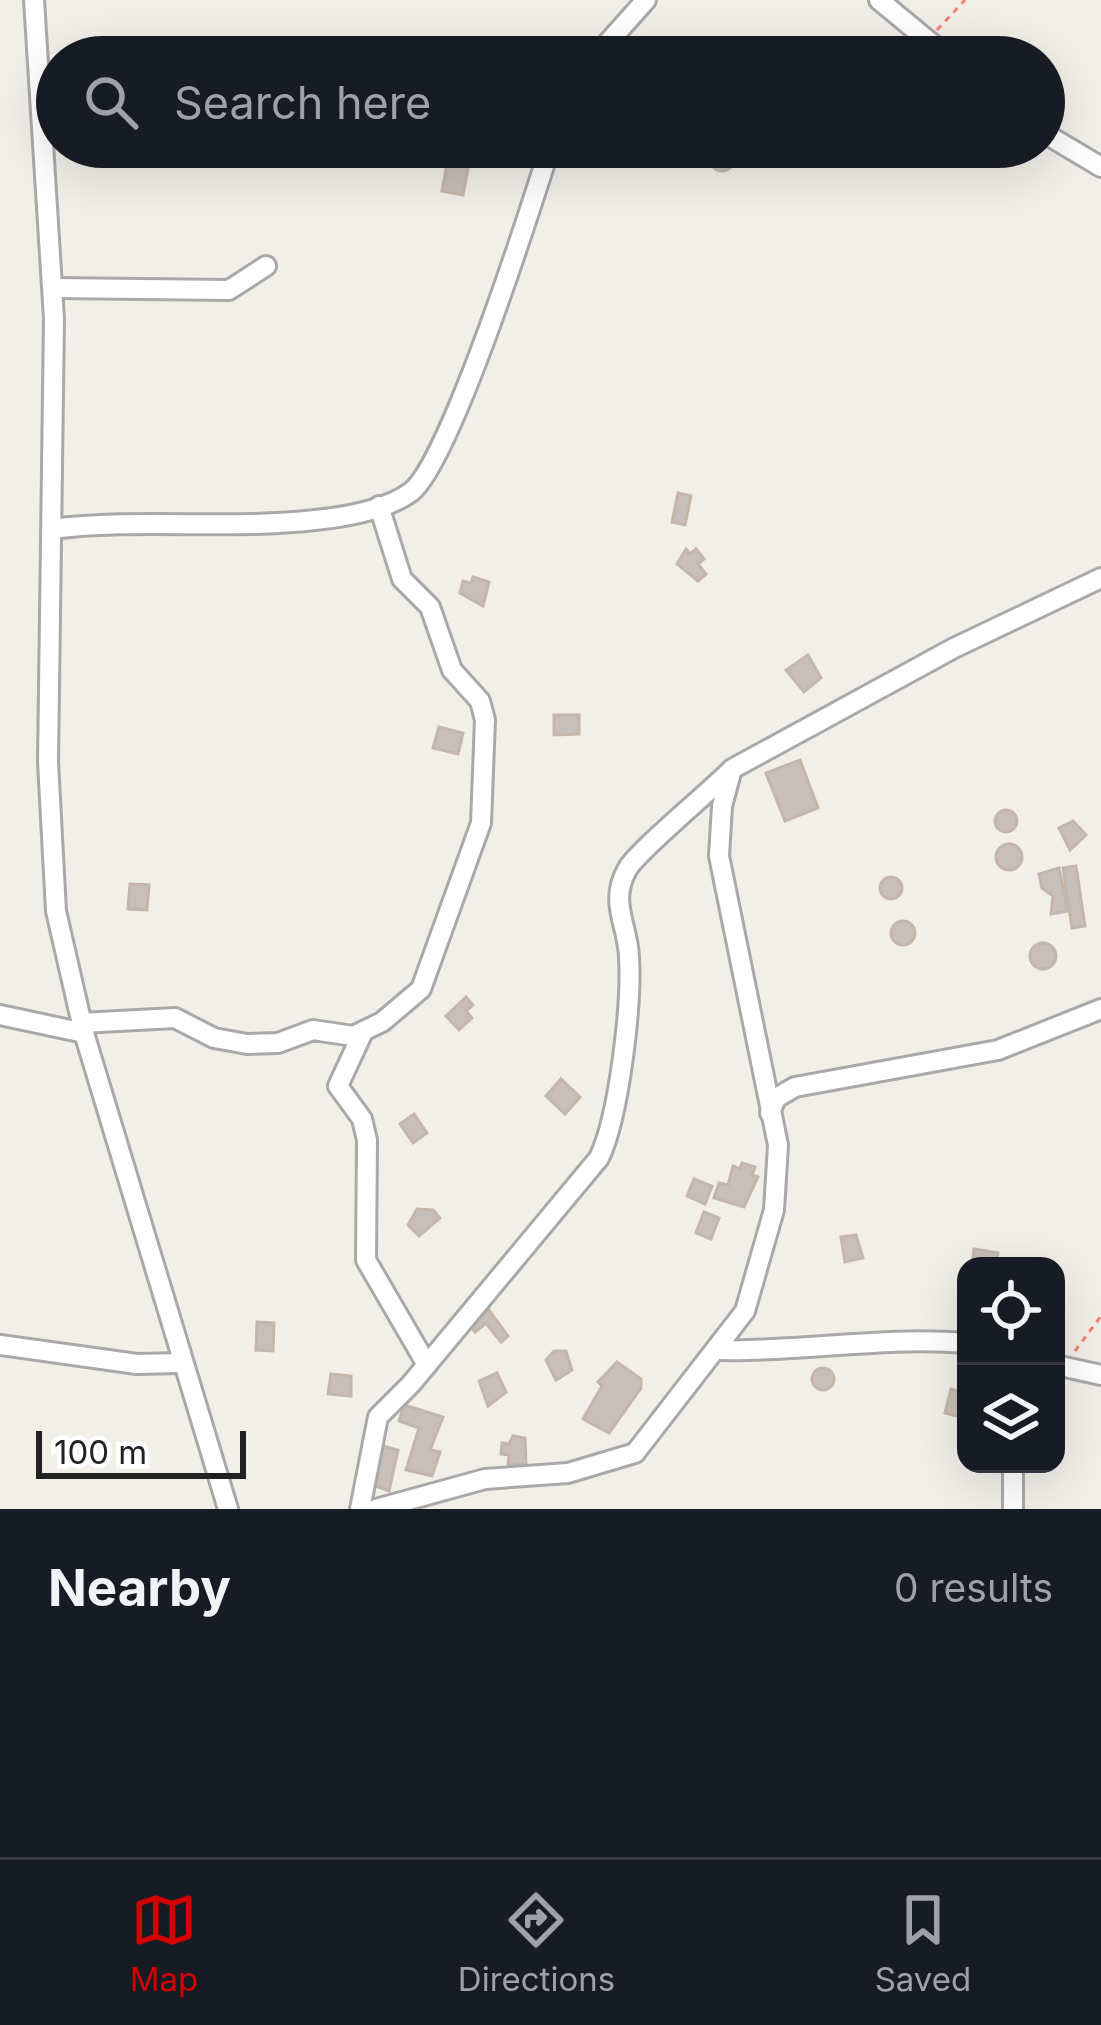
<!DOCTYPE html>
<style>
:root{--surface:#171b24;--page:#20242c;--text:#f1f3f6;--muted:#9ea1a6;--line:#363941;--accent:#d40000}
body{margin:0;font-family:Inter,sans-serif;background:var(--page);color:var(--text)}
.controls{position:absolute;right:36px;bottom:36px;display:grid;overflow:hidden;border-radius:24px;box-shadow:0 12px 48px #0002}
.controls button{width:108px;height:108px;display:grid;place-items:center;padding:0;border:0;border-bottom:3px solid var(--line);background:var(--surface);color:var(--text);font:60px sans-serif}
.scale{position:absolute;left:36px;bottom:30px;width:210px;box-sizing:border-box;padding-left:12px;border:6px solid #222;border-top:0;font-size:33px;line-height:42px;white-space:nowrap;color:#222;-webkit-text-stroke:9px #fff;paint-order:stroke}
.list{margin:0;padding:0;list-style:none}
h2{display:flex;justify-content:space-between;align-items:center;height:156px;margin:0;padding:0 48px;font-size:51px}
h2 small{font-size:39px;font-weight:400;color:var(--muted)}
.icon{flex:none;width:66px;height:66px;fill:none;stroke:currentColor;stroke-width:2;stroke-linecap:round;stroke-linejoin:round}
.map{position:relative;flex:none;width:1101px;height:1509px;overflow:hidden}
.search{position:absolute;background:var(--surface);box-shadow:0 12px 48px #0002;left:36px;right:36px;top:36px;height:132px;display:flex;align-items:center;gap:30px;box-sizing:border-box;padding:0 42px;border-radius:66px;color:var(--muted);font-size:45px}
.sheet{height:348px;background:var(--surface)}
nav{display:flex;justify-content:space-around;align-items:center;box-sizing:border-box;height:168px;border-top:3px solid var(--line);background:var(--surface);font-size:33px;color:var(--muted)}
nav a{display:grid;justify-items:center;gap:6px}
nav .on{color:var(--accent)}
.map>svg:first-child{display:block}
.building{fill:#c7bfb8;stroke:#c4b6ab;stroke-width:3}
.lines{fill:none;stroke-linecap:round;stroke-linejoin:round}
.minor-casing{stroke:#a9a9a9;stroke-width:24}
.path{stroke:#fa8072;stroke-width:3;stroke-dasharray:6 6;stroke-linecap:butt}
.minor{stroke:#fff;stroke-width:18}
</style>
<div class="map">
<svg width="1101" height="1509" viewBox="0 0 1101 1509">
<rect width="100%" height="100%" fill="#f2efe9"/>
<g class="building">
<circle cx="722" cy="159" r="12"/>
<polygon points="448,159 469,163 463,195 442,191"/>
<polygon points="678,493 691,496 685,525 672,522"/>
<polygon points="686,549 690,554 696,549 704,559 698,564 706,574 698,581 677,564"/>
<polygon points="473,577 489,582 483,606 460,593 463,581 471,583"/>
<polygon points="808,655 821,678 804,692 786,670"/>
<polygon points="554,715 579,715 579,734 554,735"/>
<polygon points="439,727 463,733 458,754 433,748"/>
<polygon points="800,760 818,808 785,821 766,773"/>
<circle cx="1006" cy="821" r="11"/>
<polygon points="1073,821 1086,835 1070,850 1059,828"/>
<circle cx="1009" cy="857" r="13"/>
<polygon points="1076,866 1085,926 1072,928 1063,868"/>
<polygon points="1059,868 1068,911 1051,914 1053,896 1042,888 1039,874"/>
<circle cx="891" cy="888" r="11"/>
<polygon points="130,884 149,885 147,910 128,909"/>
<circle cx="903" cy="933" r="12"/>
<circle cx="1043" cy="956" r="13"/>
<polygon points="466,997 473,1005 466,1011 472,1018 459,1030 446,1016"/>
<polygon points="561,1079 580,1097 565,1114 546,1096"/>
<polygon points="414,1114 427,1133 413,1143 400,1124"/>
<polygon points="742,1163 755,1167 752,1175 758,1177 744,1207 714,1198 719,1183 728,1185 733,1166 740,1169"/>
<polygon points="694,1179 712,1186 705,1204 687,1196"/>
<polygon points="417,1209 433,1210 440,1218 419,1236 408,1225"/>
<polygon points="704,1212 719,1218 711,1239 696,1233"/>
<polygon points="856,1235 863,1258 845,1262 841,1237"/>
<polygon points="974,1249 998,1253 996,1266 972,1266"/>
<polygon points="488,1309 508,1336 501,1342 486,1323 475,1332 469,1324"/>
<polygon points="257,1322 274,1323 273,1351 256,1350"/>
<polygon points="554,1351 566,1351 572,1370 556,1380 546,1360"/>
<polygon points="617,1362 641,1379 641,1388 609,1433 583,1419 602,1386 598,1382"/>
<circle cx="823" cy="1379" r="11"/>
<polygon points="497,1373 506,1392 488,1406 479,1381"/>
<polygon points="331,1374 351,1376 351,1396 328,1394"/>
<polygon points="951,1389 966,1393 964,1418 945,1413"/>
<polygon points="404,1405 443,1417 430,1450 440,1452 432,1476 406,1470 419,1428 399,1421"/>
<polygon points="513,1436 525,1438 526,1464 508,1465 509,1455 501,1454 502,1443 509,1444"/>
<polygon points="375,1444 398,1450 389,1491 365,1482"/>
</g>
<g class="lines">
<defs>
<g id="minor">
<polyline points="34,0 54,319 48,762 56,911 84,1033 228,1509"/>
<polyline points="879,0 948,57"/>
<polyline points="595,57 646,0"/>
<polyline points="1044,133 1101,167"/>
<polyline points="53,288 229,290 266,266"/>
<path d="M52,529C139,518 228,530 315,520C345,517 386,510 411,492C450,462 531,207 550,147"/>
<polyline points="0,1015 84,1033"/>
<polyline points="81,1023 175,1018 214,1038 247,1044 278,1043 313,1030 353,1036 382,1022 421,989 481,823 485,720 480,701 452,670 430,607 402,579 379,506"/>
<polyline points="363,1032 338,1086 362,1119 367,1140 366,1260 427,1365"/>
<polyline points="770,1113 776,1098 795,1087 998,1050 1101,1009"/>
<polyline points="0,1345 137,1364 180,1363"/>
<path d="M720,1350C802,1352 883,1336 966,1343"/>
<polyline points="1056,1365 1101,1375"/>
<path d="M360,1509L378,1417L411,1384L599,1158C619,1117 632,1004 629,957C628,924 608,902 628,868C640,849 707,794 729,772"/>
<polyline points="376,1509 485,1479 568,1473 635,1453 745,1311 774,1210 778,1145 719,856 722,806 732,769 954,648 1101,578"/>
<polyline points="1013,1509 1013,1464"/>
</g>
</defs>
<use href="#minor" class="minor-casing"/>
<g class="path">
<polyline points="937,30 965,0"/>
<polyline points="1075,1351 1101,1316"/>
</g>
<use href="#minor" class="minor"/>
</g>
</svg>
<div class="controls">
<button><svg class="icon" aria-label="locate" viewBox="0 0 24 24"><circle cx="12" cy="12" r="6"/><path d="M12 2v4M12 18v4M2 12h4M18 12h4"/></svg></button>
<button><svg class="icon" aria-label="layers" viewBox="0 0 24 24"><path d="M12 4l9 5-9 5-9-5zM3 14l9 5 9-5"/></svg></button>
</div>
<div class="scale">100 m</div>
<div class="search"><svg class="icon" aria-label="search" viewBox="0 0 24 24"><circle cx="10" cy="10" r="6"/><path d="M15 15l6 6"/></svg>Search here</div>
</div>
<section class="sheet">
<h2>Nearby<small>0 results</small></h2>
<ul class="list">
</ul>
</section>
<nav>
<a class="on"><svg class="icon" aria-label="map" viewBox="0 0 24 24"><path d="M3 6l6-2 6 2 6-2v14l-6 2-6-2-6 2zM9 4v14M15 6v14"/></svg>Map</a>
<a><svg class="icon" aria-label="directions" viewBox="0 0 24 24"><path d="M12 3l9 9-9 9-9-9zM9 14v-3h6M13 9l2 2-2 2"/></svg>Directions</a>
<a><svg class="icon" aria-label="saved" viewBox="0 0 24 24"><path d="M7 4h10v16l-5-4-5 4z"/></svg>Saved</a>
</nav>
